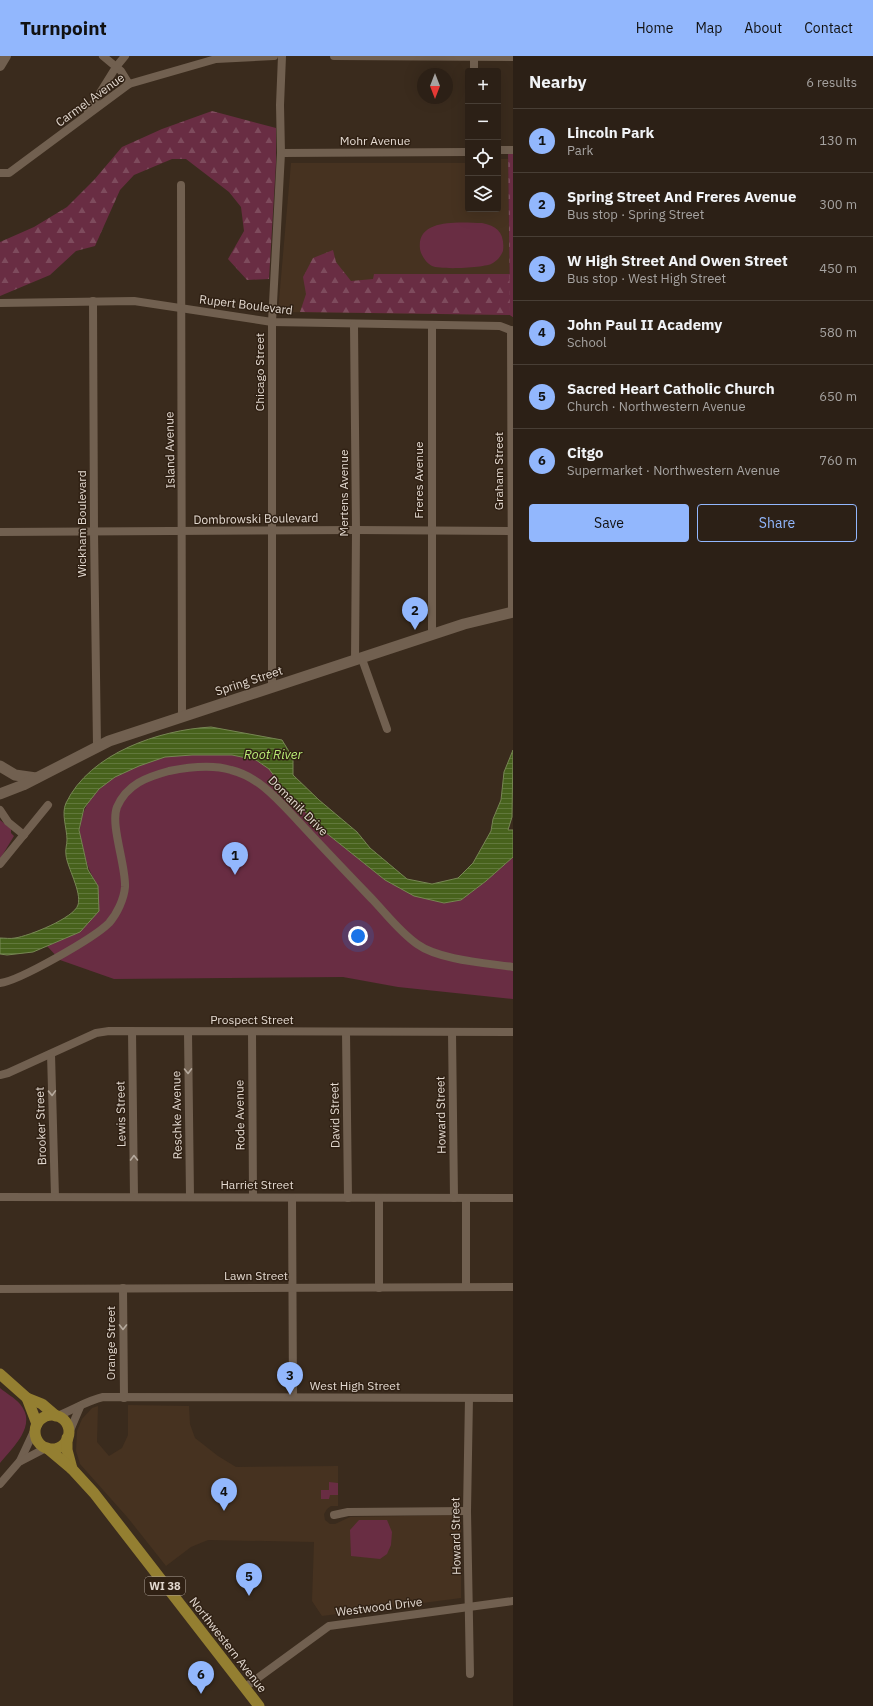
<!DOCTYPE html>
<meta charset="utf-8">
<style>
:root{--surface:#2c2016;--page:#34281f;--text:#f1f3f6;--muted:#a6a3a1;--line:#483e35;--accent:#92b7fd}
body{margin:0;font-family:"IBM Plex Sans",sans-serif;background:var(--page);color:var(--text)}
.controls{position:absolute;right:12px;top:12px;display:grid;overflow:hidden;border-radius:4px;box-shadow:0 4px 16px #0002}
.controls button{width:36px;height:36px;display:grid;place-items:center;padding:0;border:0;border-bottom:1px solid var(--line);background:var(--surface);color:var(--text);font:20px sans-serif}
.compass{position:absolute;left:417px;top:12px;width:36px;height:36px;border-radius:50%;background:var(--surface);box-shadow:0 4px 16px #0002;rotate:180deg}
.you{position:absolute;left:358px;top:880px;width:14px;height:14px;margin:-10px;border:3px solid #fff;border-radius:50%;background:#1a73e8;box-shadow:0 0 0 6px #1a73e833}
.badge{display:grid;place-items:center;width:26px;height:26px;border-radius:50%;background:var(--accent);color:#111;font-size:13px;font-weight:700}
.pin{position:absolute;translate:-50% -33px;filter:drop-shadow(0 1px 2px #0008)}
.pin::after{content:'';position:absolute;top:21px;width:14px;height:12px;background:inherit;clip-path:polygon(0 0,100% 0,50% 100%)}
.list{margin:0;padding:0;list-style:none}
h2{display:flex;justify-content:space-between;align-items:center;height:52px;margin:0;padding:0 16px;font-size:17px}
h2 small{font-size:13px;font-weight:400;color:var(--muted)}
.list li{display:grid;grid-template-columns:26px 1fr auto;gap:12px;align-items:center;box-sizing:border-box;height:64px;padding:0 16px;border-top:1px solid var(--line)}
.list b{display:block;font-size:15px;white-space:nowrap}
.list p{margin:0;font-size:13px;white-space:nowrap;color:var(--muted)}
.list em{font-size:13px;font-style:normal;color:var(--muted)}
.actions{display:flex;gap:8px;padding:12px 16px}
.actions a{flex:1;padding:9px 0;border:1px solid var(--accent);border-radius:4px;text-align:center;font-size:14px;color:var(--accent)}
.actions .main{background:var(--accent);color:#111}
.icon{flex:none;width:22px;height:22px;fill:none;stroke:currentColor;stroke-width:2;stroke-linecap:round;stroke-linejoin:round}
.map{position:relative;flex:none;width:513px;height:1650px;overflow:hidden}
header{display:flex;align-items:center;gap:24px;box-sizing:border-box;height:56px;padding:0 20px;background:var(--accent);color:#111}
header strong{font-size:19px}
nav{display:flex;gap:22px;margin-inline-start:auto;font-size:14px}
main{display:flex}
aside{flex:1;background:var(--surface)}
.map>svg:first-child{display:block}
.built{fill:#463220}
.forest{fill:url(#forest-firs)}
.cemetery{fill:url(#cemetery-stones)}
.green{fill:#692d43}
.water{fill:url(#water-rules);stroke:#768652}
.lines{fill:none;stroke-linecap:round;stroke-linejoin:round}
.minor{stroke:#716050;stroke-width:8}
.tertiary{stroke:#716050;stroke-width:10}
.secondary{stroke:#716050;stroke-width:11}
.primary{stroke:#947f31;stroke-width:11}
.oneway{stroke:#b5a99d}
.labels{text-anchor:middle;stroke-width:3;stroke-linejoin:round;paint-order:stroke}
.shield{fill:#302114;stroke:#ada298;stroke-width:1}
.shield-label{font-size:11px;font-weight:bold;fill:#e3d9d0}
.street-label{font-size:12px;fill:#e3d9d0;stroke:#302114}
.water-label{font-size:13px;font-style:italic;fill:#b8eb75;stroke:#302114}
</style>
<header>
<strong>Turnpoint</strong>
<nav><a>Home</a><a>Map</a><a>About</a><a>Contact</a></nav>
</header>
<main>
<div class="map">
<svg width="513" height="1650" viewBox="0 0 513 1650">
<defs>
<pattern id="forest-firs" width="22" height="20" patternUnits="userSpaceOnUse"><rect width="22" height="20" fill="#692d43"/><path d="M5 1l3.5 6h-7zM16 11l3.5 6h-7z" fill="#7e4b5d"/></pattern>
<pattern id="cemetery-stones" width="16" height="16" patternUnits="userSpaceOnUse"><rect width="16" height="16" fill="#692d43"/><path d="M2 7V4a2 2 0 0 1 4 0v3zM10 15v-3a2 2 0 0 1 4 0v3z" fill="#7e4b5d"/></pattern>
<pattern id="water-rules" width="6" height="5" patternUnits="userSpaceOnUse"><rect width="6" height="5" fill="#47621c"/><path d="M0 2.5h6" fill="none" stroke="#61783c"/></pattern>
</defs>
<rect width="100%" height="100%" fill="#3a2b1d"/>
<g class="built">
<polygon points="498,103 508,103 510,259 278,256 291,107 468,107 468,153 498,153"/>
<polygon points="128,1349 189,1350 190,1368 195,1382 218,1400 236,1411 338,1410 338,1450 331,1450 327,1453 324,1458 325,1464 330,1468 335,1468 350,1461 459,1459 461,1463 461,1542 322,1560 312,1545 314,1486 208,1484 191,1491 166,1510 128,1462 80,1408 76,1395 77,1375 82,1363 92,1352 98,1350 97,1386 109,1400 122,1392 128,1379"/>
</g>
<g class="forest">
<polygon points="212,55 276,72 276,106 269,223 247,224 228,203 244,175 241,151 229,136 186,103 172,103 134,119 120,134 95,190 76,195 50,219 0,240 0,186 34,171 67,151 94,124 122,91 162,73"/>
<polygon points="333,194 336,206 351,225 373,223 374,218 510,218 513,220 513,261 510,259 300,256 306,238 303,221 313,202"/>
</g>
<polygon class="cemetery" points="508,94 513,94 513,261 510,259"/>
<g class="green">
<path d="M482,167C498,170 505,178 503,195C501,200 498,204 493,207C486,212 441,214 432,210C426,207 421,199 420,193C416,161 463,167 482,167Z"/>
<path d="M192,699H233L256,704L269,713L281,729L320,772L385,824L429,843L444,847L461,844L486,825L513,801V943L398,931L343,921L114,923L60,904L47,890L80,876L98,830C89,815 87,809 83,791C82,786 79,779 80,773C83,731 128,710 165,701C173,699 183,699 192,699Z"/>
<polygon points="0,764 11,773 11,777 14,780 0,803"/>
<path d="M0,1332C6,1337 15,1342 20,1348C38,1369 13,1391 0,1407Z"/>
<polygon points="329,1426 338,1427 338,1439 330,1439 329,1443 321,1443 321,1434 329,1434"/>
<polygon points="359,1464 387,1464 392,1476 391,1489 387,1498 380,1503 351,1500 350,1474"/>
</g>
<path class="water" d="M211,671L282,684L293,702V719L319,744L357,776L370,792L407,823L432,828L458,822L473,807L491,775L493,763L501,744L504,716L513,694L512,761L508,774H513V801L486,825L461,844L444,847L414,840L385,824L320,772L281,729L269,713L256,704L232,699H192L165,701L139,710L115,721L99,733L84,752L79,774L88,814L98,830L99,855L80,876L33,896L7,899L0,898V882C5,882 10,883 15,882C29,880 74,862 78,849C82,836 67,811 66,799C65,794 67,788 67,784C67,772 61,758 66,747C90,697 159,674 211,671Z"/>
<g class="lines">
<g class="minor">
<polyline points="103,0 121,15 129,28"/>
<polyline points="334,0 513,1"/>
<polyline points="474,0 474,15"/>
<polyline points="88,56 116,11 125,0"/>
<polyline points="498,94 513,94"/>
<polyline points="281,97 468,96"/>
<polyline points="0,117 9,117 129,28 216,3 274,0"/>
<polyline points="181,129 182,660"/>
<polyline points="93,245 94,476 97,690"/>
<polyline points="0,247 134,245 272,266 500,270 513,275"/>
<polyline points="354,269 356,474 355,605"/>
<polyline points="432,270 432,579"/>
<polyline points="511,274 512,556"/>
<polyline points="0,476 356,474 512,475"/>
<polyline points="362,603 387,673"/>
<polyline points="272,631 272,266 281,97 280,49 282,0"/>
<polyline points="0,754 8,766 24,779"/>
<polyline points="0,808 48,749"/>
<path d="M0,927C19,925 94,882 109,867C117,858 124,843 125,831C126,809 110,769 117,751C127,728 147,721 169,715C189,711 211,708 231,714C260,721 280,746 300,767C324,793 349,819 373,844C388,860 400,876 417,888C439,904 486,907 513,911"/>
<polyline points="132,975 134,1141"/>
<polyline points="188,976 190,1141"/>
<polyline points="252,976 253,1141"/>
<polyline points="346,976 348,1142"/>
<polyline points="452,976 454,1142"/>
<polyline points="51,998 55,1141"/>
<polyline points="0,1019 8,1017 96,977 109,975 513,976"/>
<polyline points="0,1141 513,1142"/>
<polyline points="292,1142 293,1341"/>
<polyline points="379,1142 379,1232"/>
<polyline points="466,1142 466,1231"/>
<polyline points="123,1232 124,1342"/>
<polyline points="0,1233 513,1231"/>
<polyline points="469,1342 467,1455 470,1618"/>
<path d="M57,1360C73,1354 86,1345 103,1341L513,1342"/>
<polyline points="69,1377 80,1351"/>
<polyline points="20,1405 35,1373"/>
<polyline points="0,1428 19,1406 46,1392"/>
<polyline points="334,1459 348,1456 467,1455"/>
<polyline points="244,1632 329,1570 513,1545"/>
</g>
<polyline class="tertiary" points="0,10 6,0"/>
<g class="secondary">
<polyline points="0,710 15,719 36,722"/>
<polyline points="0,738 23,729 109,685 464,568 513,556"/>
</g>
<g class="primary">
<polyline points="0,1318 27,1342 42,1348 56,1360"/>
<polyline points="27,1342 37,1368"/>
<circle cx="52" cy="1376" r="17"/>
<polyline points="67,1382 67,1394 72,1413"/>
<polyline points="47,1392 72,1413 94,1437 259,1650"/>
</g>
</g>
<defs><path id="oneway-chevron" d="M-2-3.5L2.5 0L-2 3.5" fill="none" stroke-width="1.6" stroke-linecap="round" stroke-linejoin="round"/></defs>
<g class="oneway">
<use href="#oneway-chevron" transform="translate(188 1015) rotate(89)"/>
<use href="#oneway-chevron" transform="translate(52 1037) rotate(88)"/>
<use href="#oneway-chevron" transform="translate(134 1102) rotate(-91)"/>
<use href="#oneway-chevron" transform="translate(123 1271) rotate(90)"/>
</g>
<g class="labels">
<rect class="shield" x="145" y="1521" width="40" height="18" rx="3"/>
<g class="shield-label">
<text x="165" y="1534">WI 38</text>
</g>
<g class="street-label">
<text transform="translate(90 44) rotate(-36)" y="4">Carmel Avenue</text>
<text x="375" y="89">Mohr Avenue</text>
<text transform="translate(246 249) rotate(7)" y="4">Rupert Boulevard</text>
<text transform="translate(260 316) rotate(-90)" y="4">Chicago Street</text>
<text transform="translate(170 394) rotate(-91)" y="4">Island Avenue</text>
<text transform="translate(499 415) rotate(-90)" y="4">Graham Street</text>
<text transform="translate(419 424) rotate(-90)" y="4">Freres Avenue</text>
<text transform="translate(344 437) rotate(-90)" y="4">Mertens Avenue</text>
<text transform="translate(256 463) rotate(-1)" y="4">Dombrowski Boulevard</text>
<text transform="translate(82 468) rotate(-90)" y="4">Wickham Boulevard</text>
<text transform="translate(249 625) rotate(-18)" y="4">Spring Street</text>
<text transform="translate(298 750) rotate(45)" y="4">Domanik Drive</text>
<text x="252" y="968">Prospect Street</text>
<text transform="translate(121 1058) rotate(-91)" y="4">Lewis Street</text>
<text transform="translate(177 1059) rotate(-91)" y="4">Reschke Avenue</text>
<text transform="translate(240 1059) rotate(-91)" y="4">Rode Avenue</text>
<text transform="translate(335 1059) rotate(-91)" y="4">David Street</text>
<text transform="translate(441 1059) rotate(-91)" y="4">Howard Street</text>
<text transform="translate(41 1070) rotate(-92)" y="4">Brooker Street</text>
<text x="257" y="1133">Harriet Street</text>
<text x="256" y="1224">Lawn Street</text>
<text transform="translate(111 1287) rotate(-90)" y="4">Orange Street</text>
<text x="355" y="1334">West High Street</text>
<text transform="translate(456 1480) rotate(-91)" y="4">Howard Street</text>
<text transform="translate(379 1551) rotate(-7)" y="4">Westwood Drive</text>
<text transform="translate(228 1589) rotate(52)" y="4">Northwestern Avenue</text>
</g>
<g class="water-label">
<text x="273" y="703">Root River</text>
</g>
</g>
</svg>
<div class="controls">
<button>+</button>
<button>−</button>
<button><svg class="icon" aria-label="locate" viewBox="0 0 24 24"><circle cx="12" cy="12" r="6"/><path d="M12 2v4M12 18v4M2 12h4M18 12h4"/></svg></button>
<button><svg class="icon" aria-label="layers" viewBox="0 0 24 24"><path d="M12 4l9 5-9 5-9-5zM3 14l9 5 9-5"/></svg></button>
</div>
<svg class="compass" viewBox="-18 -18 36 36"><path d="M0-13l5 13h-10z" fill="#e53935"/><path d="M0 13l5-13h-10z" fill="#a6a3a1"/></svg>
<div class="you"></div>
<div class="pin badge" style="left:235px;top:819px">1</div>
<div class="pin badge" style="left:415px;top:574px">2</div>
<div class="pin badge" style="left:290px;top:1339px">3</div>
<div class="pin badge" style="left:224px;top:1455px">4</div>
<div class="pin badge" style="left:249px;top:1540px">5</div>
<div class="pin badge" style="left:201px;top:1638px">6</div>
</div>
<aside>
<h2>Nearby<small>6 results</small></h2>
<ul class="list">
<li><span class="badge">1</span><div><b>Lincoln Park</b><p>Park</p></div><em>130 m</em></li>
<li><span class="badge">2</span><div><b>Spring Street And Freres Avenue</b><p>Bus stop · Spring Street</p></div><em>300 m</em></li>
<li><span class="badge">3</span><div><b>W High Street And Owen Street</b><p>Bus stop · West High Street</p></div><em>450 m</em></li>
<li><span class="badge">4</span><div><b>John Paul II Academy</b><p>School</p></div><em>580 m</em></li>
<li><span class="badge">5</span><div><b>Sacred Heart Catholic Church</b><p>Church · Northwestern Avenue</p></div><em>650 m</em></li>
<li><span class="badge">6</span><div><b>Citgo</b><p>Supermarket · Northwestern Avenue</p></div><em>760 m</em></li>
</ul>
<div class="actions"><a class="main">Save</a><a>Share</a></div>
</aside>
</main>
